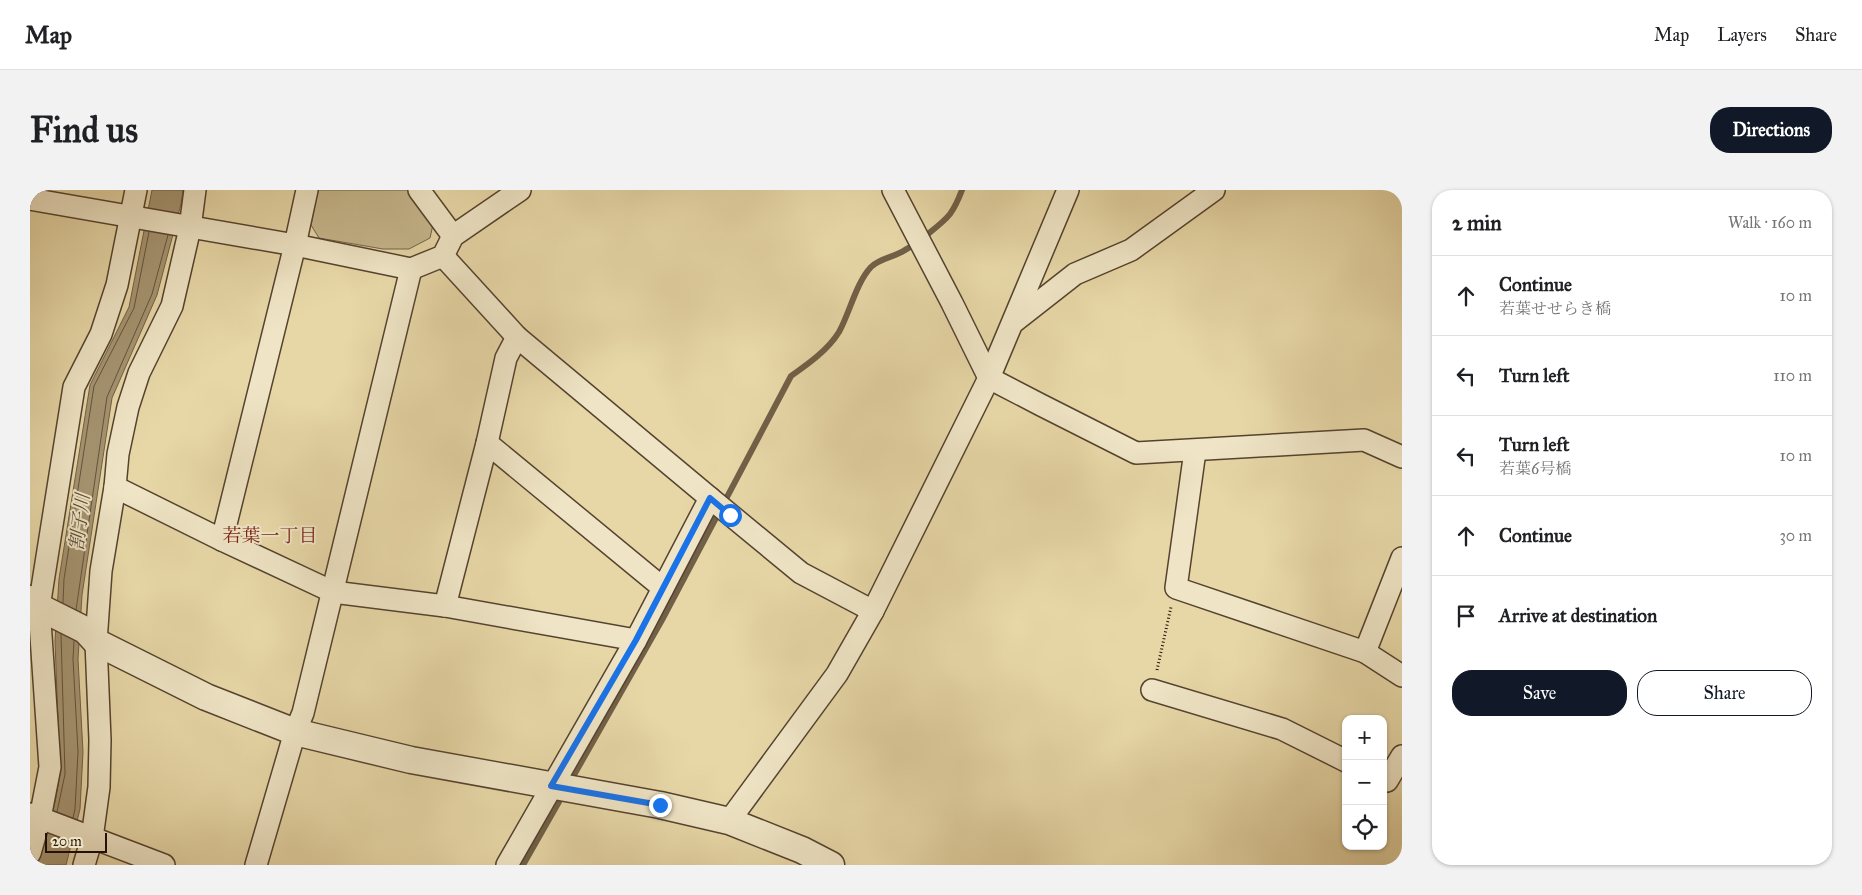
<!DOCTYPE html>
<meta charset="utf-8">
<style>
:root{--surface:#fff;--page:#f2f2f2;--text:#202124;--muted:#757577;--line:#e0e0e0;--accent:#111827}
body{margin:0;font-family:"IM FELL Great Primer","Noto Serif JP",serif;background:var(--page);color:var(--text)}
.controls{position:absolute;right:15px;bottom:15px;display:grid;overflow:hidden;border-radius:10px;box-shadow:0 1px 4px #0004}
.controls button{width:45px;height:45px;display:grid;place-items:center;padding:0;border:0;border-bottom:1px solid var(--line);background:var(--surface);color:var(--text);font:25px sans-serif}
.scale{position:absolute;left:15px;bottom:12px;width:62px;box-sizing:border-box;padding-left:5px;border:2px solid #241207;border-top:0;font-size:14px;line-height:18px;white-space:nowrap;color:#241207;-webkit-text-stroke:4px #efe5c6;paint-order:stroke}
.stop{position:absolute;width:15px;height:15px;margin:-11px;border:4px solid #1a73e8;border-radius:50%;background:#fff}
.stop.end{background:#1a73e8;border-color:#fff;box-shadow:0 1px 5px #0008}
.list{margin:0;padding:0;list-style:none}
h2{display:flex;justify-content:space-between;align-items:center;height:65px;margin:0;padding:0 20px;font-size:21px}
h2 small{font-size:16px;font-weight:400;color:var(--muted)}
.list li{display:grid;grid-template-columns:32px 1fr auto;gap:15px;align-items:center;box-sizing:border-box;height:80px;padding:0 20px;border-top:1px solid var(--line)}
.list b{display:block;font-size:19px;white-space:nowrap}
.list p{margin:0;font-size:16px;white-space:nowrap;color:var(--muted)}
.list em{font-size:16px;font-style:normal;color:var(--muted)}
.actions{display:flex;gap:10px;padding:15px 20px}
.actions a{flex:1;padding:11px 0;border:1px solid var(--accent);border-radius:20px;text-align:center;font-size:18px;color:var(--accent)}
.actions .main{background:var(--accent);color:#fff}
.icon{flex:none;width:28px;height:28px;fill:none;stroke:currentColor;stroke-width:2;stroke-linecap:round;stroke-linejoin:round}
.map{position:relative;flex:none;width:1372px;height:675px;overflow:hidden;border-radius:20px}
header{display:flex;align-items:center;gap:30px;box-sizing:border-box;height:70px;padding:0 25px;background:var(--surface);border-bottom:1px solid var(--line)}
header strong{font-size:24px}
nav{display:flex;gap:28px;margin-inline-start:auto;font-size:18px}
.intro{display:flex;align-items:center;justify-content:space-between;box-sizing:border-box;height:120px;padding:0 30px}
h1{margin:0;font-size:35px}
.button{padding:12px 22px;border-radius:20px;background:var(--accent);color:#fff;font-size:18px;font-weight:700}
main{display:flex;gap:30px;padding:0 30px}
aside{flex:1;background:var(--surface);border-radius:20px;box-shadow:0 1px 4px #0004}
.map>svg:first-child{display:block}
.green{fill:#c6b68c;stroke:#75644a}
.water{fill:#a59471;stroke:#716047}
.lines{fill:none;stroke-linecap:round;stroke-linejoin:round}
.shore{stroke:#64533c;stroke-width:1}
.stream{stroke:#716047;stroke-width:6}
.minor-casing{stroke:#55432f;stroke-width:24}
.tertiary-casing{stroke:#55432f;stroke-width:29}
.path{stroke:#241207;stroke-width:3;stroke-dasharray:1 2.5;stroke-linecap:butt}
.minor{stroke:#efe5c6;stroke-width:21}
.tertiary{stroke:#efe5c6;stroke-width:26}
.route{stroke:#1a73e8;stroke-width:6}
.labels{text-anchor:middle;stroke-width:4;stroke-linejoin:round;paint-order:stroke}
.water-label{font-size:19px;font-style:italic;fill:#5e4c37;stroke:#efe5c6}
.neighbourhood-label{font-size:19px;fill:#7a1f14;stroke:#efe5c6}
</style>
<header>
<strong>Map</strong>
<nav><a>Map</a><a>Layers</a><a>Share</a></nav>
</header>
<div class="intro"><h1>Find us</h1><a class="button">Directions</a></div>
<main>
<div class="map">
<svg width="1372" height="675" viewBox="0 0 1372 675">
<rect width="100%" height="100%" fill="#e7d7a7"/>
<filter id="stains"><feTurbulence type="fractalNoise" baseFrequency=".004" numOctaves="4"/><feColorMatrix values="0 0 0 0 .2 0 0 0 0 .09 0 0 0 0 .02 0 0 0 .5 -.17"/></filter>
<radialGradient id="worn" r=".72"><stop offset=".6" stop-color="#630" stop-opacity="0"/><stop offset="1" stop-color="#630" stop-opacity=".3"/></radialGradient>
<polygon class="green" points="288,0 381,0 404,30 400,48 379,59 353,59 289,48 281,35"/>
<polygon class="water" points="122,0 153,0 151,14 127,105 82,208 52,405 48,469 53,562 50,619 36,675 6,675 25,612 30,584 25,451 29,389 60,195 99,117"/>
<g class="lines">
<g class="shore">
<polyline points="33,413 34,389 64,196 104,118 119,42"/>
<polyline points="46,420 77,207 122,104 138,45"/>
<polyline points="27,622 35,584 31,444"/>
<polyline points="43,628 45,619 48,562 43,469 44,451"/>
</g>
<g class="stream">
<path d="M540,592L632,430L761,186C778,174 798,160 809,142C820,122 826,93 841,77C850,68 865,67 875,60C886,54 913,33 920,24C925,17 929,8 932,0"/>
<polyline points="493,675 534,603"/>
</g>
<defs>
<g id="minor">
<polyline points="389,0 423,46"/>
<polyline points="863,0 922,113 959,188 1011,215 1106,263 1334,250 1372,267"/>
<polyline points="0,9 265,55 381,79 413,66 423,46 490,0"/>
<polyline points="413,66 487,147 680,308 771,383 843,421"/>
<polyline points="985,131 1045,84 1101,60 1184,0"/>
<polyline points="457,253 633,398"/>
<polyline points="1165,261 1146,398 1335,462"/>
<polyline points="85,297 192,350 303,402 415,416 606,450"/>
<polyline points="192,350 265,55 277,0"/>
<polyline points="1372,368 1335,462 1372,486"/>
<polyline points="415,416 457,253 476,168 487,147"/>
<polyline points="1122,500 1252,539 1316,571"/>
<polyline points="1353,589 1357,591 1372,566"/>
<polyline points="0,624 134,675"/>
<polyline points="699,631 807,484 843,421 959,188 1038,0"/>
<polyline points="0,663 10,628 20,577 9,417 44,197 71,144 87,95 106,0"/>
<polyline points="54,675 62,648 69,597 70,550 66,452 71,381 85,297 88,264 98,217 109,183 142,116 160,38 165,0"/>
<polyline points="226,675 265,542 273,523 381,79"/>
<polyline points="477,675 606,450 680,308"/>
</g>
<polyline id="tertiary" points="0,409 9,417 55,440 66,452 176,507 265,542 381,570 630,615 699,631 772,660 801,675"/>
</defs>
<use href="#minor" class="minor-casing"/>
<use href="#tertiary" class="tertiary-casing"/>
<polyline class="path" points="1127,480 1141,417"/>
<use href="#minor" class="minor"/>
<use href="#tertiary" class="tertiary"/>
</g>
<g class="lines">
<polyline class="route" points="630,615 521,596 606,450 680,308 700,325"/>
</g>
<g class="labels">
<g class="water-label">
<text transform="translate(49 332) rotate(-83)" y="7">割子川</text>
</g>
<g class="neighbourhood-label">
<text x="240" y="352">若葉一丁目</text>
</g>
</g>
<rect width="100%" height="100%" filter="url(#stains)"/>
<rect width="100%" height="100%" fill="url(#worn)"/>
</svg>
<div class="controls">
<button>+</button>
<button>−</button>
<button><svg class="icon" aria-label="locate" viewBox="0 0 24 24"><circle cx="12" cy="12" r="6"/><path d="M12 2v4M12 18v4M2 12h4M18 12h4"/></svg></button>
</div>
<div class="scale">20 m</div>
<div class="stop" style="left:700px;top:325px"></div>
<div class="stop end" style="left:630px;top:615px"></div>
</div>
<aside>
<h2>2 min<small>Walk · 160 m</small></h2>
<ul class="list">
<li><svg class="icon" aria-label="ahead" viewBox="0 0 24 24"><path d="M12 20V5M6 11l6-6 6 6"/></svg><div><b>Continue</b><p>若葉せせらき橋</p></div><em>10 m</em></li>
<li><svg class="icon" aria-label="left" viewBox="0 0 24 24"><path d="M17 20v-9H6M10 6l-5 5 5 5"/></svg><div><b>Turn left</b></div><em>110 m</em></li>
<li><svg class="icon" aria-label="left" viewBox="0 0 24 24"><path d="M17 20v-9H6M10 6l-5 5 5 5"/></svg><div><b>Turn left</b><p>若葉6号橋</p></div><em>10 m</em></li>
<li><svg class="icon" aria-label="ahead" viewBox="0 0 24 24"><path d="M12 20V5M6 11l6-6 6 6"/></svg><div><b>Continue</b></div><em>30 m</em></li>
<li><svg class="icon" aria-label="arrive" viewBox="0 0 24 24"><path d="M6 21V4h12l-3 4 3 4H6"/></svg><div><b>Arrive at destination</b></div></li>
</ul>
<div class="actions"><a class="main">Save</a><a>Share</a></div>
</aside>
</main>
